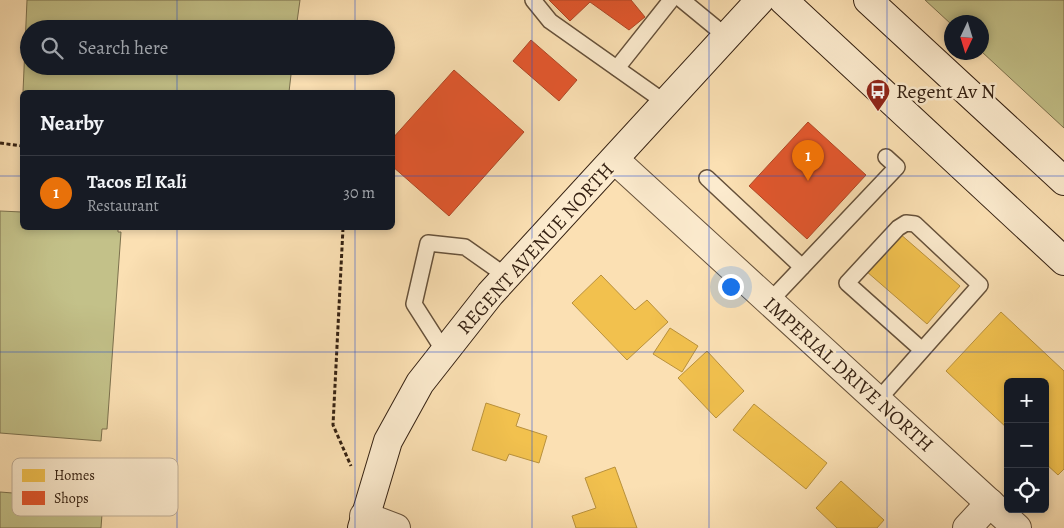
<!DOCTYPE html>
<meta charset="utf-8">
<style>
:root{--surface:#171b24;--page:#242831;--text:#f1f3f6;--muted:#9ea1a6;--line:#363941;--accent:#ea580c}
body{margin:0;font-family:Alegreya,serif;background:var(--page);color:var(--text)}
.controls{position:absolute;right:15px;bottom:15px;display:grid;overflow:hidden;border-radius:8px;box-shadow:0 2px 8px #0003}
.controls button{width:45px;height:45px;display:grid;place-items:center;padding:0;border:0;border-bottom:1px solid var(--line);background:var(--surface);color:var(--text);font:25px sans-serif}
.compass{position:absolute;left:944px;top:15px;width:45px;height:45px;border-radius:50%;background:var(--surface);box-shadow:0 2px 8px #0003;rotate:184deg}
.you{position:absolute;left:730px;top:286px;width:18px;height:18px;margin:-12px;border:4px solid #fff;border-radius:50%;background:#1a73e8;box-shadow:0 0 0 8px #1a73e833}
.badge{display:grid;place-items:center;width:32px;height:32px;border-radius:50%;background:var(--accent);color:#fff;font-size:16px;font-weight:700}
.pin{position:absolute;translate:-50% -41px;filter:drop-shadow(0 1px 2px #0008)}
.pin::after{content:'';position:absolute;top:26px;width:18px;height:15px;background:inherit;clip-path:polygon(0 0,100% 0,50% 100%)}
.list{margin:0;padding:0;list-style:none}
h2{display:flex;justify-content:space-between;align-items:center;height:65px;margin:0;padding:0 20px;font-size:21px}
h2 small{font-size:16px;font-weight:400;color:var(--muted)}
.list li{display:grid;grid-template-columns:32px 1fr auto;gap:15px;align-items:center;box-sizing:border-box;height:75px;padding:0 20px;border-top:1px solid var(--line)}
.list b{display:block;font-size:19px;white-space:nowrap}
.list p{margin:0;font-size:16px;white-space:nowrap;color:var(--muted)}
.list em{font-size:16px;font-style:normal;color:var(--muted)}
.icon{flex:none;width:28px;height:28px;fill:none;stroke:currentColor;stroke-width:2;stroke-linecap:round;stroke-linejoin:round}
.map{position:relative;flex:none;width:1064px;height:528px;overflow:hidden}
.search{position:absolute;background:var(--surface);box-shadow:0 2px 8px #0003;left:20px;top:20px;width:375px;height:55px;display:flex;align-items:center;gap:12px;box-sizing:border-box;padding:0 18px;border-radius:28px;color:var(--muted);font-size:19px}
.panel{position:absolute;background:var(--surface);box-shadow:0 2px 8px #0003;left:20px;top:90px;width:375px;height:140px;border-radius:8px}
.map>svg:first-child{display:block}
.green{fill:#c3c189;stroke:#7c714e}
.homes{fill:#f2c14e;stroke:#b9913c}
.shops{fill:#e4572e;stroke:#b04726}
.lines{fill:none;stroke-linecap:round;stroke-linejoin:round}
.lane-casing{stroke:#66513a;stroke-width:18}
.street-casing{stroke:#66513a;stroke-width:30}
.secondary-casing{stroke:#352112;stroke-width:30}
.path{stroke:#352112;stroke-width:3;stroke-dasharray:4 2.5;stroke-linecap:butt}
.lane{stroke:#fcebce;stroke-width:15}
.street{stroke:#fcebce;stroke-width:28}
.secondary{stroke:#fcebce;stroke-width:28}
.grid{fill:none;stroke:#1d4ed8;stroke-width:1;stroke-opacity:0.55}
.labels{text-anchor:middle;stroke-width:5;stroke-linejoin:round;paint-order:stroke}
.poi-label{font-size:20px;fill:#352112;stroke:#fcebce;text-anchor:start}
.street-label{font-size:20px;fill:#352112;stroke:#fcebce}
.key{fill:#fcebce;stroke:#c0ae96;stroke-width:1}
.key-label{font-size:14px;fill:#352112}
</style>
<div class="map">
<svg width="1064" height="528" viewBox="0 0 1064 528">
<rect width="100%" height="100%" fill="#fbe0b3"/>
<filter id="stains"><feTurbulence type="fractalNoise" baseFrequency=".004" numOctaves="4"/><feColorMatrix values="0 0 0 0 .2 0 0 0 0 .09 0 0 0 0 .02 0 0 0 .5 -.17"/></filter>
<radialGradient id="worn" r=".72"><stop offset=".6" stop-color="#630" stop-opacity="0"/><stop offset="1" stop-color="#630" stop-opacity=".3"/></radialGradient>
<g class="green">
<polygon points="27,0 300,0 296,29 29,29 29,66 292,66 289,92 23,92"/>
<polygon points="925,0 1064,0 1064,128 982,52 982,22 952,22 951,24"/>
<polygon points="0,211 22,212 22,228 118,228 118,232 121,232 107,429 102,429 101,441 0,433"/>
<polygon points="0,492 103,500 101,528 0,528"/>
</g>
<g class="homes">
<polygon points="899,233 960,286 927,324 866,271"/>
<polygon points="601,275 635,310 647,300 668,322 627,360 572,303"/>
<polygon points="1001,312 1064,371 1064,469 1058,475 1045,463 1045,382 1008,382 1008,429 946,371"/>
<polygon points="670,328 698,346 682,372 653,354"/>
<polygon points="707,351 744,391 716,418 678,378"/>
<polygon points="486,403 520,414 516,426 547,436 539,463 509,454 506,461 472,450"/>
<polygon points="754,404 827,463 806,489 733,430"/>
<polygon points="615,467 637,528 576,528 572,516 596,508 585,478"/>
<polygon points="841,481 884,520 877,528 837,528 816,508"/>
</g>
<g class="shops">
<polygon points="549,0 631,0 645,17 629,30 590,2 570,21"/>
<polygon points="531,40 577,80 559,101 513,61"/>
<polygon points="454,70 524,132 449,216 392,166 392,139"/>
<polygon points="808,122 866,175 807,239 749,186"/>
</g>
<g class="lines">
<defs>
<g id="lane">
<polyline points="533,0 550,21 666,103"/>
<polyline points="682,0 727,37"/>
<polyline points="617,68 671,0"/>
<polyline points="707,178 802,267"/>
<polyline points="770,301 897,167 886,157"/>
<polyline points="444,351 414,304 428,243 465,247 506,276"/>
<polyline points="878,400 980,285 915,224 906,223 898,228 847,283 922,350"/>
</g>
<g id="street">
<polyline points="615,160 1017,528"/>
<polyline points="364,516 396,528"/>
<polyline points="967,528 990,503"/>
</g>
<g id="secondary">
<polyline points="783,0 1064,261"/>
<polyline points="868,0 1064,181"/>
<polyline points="362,528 388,441 420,383 490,294 760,0"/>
</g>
</defs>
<use href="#lane" class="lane-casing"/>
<use href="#street" class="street-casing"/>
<use href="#secondary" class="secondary-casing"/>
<g class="path">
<polyline points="0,143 22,146"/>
<polyline points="343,228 333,425 351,466"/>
</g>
<use href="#lane" class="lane"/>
<use href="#street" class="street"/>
<use href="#secondary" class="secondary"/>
</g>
<path class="grid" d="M177,0V29M355,0V29M532,0V528M709,0V528M887,0V528M177,66V92M355,66V92M0,176H22M392,176H1064M177,228V528M355,228V528M0,352H1064"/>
<defs>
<symbol id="bus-pin" viewBox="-11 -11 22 30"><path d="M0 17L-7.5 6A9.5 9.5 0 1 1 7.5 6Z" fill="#8f2418" stroke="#fcebce"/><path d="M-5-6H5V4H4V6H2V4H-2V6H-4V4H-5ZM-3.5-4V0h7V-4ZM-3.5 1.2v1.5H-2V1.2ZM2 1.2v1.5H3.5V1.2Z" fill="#fff"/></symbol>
</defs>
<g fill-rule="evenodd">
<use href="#bus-pin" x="864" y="77" width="28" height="38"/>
</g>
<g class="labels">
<g class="poi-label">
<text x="896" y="98">Regent Av N</text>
</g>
<g class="street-label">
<text transform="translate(535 248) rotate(-48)" y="7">REGENT AVENUE NORTH</text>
<text transform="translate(849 374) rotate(42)" y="7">IMPERIAL DRIVE NORTH</text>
</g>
</g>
<rect x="12" y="458" width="166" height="58" rx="8" class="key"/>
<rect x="22" y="469" width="23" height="13" fill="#f2c14e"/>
<rect x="22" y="491" width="23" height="14" fill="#e4572e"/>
<g class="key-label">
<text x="54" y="480">Homes</text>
<text x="54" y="503">Shops</text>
</g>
<rect width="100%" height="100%" filter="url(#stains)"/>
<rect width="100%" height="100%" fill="url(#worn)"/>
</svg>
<div class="controls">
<button>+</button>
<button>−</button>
<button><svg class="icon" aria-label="locate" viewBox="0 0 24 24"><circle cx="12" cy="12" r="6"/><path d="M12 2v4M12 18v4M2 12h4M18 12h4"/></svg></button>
</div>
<svg class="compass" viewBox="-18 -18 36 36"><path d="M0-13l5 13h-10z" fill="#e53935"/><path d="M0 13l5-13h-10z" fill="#9ea1a6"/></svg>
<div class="you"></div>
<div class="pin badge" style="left:808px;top:181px;background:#e8710a">1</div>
<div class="search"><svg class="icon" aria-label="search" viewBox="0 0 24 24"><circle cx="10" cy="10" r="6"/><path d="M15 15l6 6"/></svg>Search here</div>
<section class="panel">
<h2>Nearby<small></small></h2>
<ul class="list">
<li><span class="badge" style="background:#e8710a">1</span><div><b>Tacos El Kali</b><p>Restaurant</p></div><em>30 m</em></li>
</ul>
</section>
</div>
